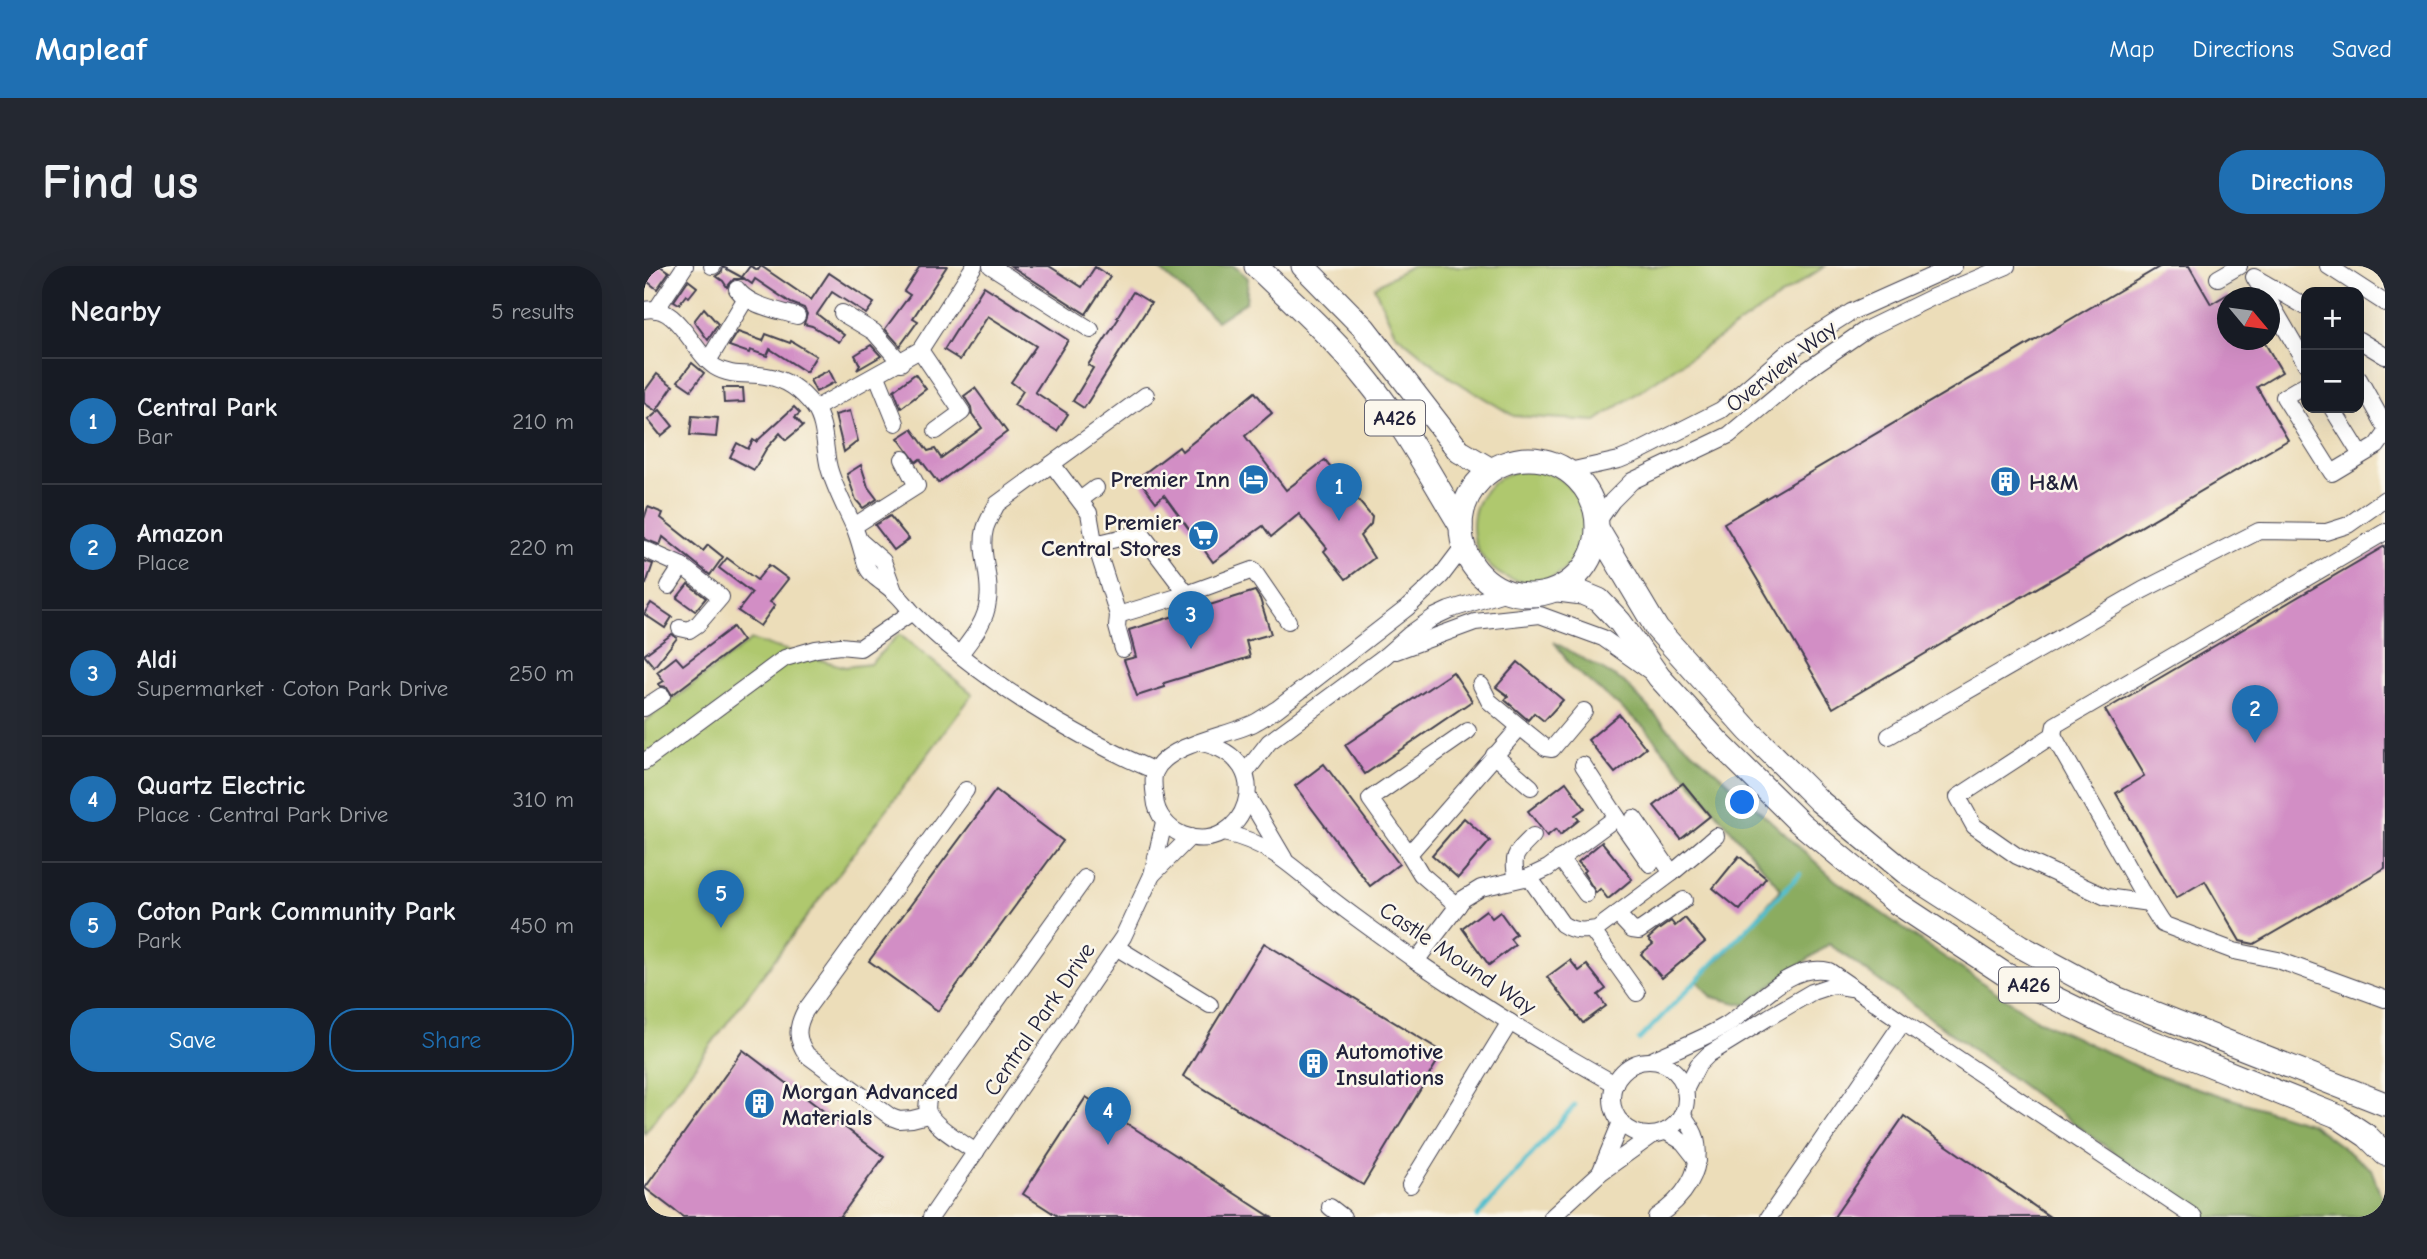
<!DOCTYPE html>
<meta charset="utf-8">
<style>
:root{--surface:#171b24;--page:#242831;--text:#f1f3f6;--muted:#9ea1a6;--line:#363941;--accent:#1f6fb2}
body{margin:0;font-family:"Comic Neue",sans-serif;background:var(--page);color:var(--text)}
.controls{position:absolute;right:21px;top:21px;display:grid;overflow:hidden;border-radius:14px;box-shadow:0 7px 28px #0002}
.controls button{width:63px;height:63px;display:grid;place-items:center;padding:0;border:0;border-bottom:2px solid var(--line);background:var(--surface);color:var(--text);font:35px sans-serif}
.compass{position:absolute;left:1573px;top:21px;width:63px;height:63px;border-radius:50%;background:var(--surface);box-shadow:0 7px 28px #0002;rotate:119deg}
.you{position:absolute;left:1099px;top:537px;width:24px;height:24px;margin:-18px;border:5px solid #fff;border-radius:50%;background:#1a73e8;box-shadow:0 0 0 10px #1a73e833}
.badge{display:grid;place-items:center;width:46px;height:46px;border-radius:50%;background:var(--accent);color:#fff;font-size:23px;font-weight:700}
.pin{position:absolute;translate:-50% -58px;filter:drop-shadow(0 2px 4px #0008)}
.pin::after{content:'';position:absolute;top:37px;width:24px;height:21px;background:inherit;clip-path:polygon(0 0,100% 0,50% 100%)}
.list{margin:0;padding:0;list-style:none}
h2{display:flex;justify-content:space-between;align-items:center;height:91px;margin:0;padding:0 28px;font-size:30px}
h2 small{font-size:23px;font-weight:400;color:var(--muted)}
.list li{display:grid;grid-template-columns:46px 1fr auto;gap:21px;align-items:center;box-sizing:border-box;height:126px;padding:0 28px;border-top:2px solid var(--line)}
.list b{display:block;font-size:26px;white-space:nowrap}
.list p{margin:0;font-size:23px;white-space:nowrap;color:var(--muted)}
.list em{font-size:23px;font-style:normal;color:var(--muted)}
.actions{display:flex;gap:14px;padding:21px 28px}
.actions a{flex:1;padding:16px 0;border:2px solid var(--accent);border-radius:28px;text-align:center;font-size:24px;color:var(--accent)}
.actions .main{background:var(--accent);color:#fff}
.map{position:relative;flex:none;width:1741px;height:951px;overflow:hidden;border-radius:28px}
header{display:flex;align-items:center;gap:42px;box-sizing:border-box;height:98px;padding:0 35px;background:var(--accent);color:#fff}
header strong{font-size:33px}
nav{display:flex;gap:38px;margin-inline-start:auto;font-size:24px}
.intro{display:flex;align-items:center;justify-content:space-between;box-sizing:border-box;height:168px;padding:0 42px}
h1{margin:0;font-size:49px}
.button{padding:18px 32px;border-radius:28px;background:var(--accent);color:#fff;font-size:24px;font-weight:700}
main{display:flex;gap:42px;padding:0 42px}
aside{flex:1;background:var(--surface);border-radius:28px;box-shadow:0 7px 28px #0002}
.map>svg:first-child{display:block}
.green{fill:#afc86e;stroke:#687554;stroke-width:2}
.forest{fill:#8bac61;stroke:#56674e;stroke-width:2}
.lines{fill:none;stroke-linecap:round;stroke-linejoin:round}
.stream{stroke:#53bfce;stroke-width:4.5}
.building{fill:#d28ec5}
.minor-casing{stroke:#403e4e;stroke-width:18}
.highway-casing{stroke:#403e4e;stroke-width:25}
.minor{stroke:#fff;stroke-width:16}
.highway{stroke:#fff;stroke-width:23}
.labels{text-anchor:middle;stroke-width:5;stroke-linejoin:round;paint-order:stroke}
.shield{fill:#fbf7ec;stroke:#636270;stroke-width:2}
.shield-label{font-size:21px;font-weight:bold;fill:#22223b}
.street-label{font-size:23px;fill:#22223b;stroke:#fbf7ec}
.poi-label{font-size:23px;font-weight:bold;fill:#22223b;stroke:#fbf7ec;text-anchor:start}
</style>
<header>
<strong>Mapleaf</strong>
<nav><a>Map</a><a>Directions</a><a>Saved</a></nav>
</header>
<div class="intro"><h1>Find us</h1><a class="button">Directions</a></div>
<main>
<aside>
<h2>Nearby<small>5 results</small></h2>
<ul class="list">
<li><span class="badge">1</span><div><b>Central Park</b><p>Bar</p></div><em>210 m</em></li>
<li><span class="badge">2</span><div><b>Amazon</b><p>Place</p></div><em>220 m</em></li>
<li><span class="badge">3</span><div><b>Aldi</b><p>Supermarket · Coton Park Drive</p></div><em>250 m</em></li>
<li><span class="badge">4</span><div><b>Quartz Electric</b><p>Place · Central Park Drive</p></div><em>310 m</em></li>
<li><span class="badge">5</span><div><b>Coton Park Community Park</b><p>Park</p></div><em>450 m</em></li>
</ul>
<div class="actions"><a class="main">Save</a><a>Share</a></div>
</aside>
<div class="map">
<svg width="1741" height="951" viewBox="0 0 1741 951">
<rect width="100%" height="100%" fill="#fbf7ec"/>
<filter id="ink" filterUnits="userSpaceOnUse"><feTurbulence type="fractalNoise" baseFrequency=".0143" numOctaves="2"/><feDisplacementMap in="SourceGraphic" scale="14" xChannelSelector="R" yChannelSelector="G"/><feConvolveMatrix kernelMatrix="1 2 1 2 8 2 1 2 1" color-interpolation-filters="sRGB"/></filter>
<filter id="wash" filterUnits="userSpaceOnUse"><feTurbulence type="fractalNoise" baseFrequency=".00686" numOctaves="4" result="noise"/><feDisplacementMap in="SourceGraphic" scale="28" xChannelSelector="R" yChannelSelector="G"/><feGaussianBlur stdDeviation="1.57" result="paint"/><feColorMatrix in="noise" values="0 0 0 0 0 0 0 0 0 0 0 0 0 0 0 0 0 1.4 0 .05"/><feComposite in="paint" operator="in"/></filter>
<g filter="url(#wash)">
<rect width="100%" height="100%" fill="#ecddb9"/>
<g class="green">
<polygon points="767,0 1181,0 952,155 870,150 805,111 751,67 730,21"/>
<circle cx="885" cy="260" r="56"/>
<polygon points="255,368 329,428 0,868 0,456 107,374 201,401 226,398"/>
</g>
<g class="forest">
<polygon points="512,0 590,0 604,12 602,36 573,55"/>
<polygon points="910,376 980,416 1033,472 1080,512 1191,614 1281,678 1392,753 1509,808 1667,858 1727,903 1741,940 1741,951 1558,951 1185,678 1101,739 1068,731 1053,715 1082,687 1137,623 1000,461 929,402"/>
</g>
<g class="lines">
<g class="stream">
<polyline points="995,774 1156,608"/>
<polyline points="833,951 931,839"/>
</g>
</g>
<g id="blocks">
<g class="building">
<polygon points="0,0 16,0 25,6 13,23 0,13"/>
<polygon points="106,0 114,4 117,0 167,34 185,7 230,37 222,48 188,26 173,48 200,69 195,76 168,60 160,58 163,48 160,42 147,37 111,13 108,18 98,11"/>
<polygon points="276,0 303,0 269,52 274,55 256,80 241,63 266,29 260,25"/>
<polygon points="367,0 405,0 438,21 451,1 466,11 442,48"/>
<polygon points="1517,0 1545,0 1567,38 1584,28 1584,74 1619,74 1638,106 1613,121 1644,174 1189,442 1080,257"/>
<polygon points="79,1 101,13 90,13 83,21 79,15 72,10 78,6"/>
<polygon points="44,14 53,21 45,31 42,29 35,38 30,35"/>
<polygon points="340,20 424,74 391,126 424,148 413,165 370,139 379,125 367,116 392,80 344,50 316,94 300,84"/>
<polygon points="489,26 507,37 440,142 429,135 449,102 444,99 475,52 473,51"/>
<polygon points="60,42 74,58 64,74 50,55"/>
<polygon points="94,66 119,75 122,68 146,77 147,75 172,90 162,106 126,83 123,90 106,84 105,87 85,80"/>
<polygon points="227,79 237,90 213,104 216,99 211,89"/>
<polygon points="48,97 60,107 47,124 34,115"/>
<polygon points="185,104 191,116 172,126 166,114"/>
<polygon points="13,108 29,120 12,145 0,137 0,126"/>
<polygon points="271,108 282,123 257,142 250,124"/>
<polygon points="79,122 99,122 100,136 80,137"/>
<polygon points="331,122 363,166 294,217 276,193 272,196 254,172 268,163 284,185 291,183 297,192 338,162 328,148 327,141 320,130"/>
<polygon points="611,126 628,147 601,170 642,224 681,194 728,251 727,258 716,270 730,292 702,313 680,285 683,282 655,248 627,271 619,260 569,296 520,229 512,236 494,212 535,181 538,185"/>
<polygon points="150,141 156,147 151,151 159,160 142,174 136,167 122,183 110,204 86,191 93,177 104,183 109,174 112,176"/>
<polygon points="16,144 29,160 17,170 4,154"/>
<polygon points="206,145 214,175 200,186 191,149"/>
<polygon points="48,150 74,152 72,171 46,169"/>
<polygon points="217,199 224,221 233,233 219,242 212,234 203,208"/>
<polygon points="4,241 19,247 17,252 59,285 64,279 79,291 66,309 19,271 16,279 0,273 0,253"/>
<polygon points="246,250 265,273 250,284 231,259"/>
<polygon points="1741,280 1741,602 1610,678 1596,675 1561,615 1532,632 1472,527 1500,510 1461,444"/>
<polygon points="83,292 113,314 125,299 144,313 126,336 131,339 116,360 94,345 108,327 75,302"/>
<polygon points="0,295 9,298 2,318 0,317"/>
<polygon points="44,318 62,332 51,345 33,332"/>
<polygon points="611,325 616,333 627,368 602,375 606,391 520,417 521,421 493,430 480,394 492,391 485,364"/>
<polygon points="7,337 28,351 21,362 0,348"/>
<polygon points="89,361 99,375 28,429 23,421 16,420 15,418 20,415 13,406 32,391 39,399"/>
<polygon points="28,368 33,372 10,401 0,389"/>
<polygon points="874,396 919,434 900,455 890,447 884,454 861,434 864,430 852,421"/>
<polygon points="809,406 828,435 721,508 701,479"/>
<polygon points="975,448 1002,482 971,507 944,474"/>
<polygon points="680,498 755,598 726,620 651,520"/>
<polygon points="922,516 941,542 931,549 935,554 916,569 912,563 903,570 884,545"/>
<polygon points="1039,517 1066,550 1037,573 1010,540"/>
<polygon points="352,524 419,575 294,745 225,695"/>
<polygon points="820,552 846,575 814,612 788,589"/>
<polygon points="958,576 988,613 964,633 956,623 952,627 939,606 942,604 934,596"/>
<polygon points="1095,590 1122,612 1096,644 1069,622"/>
<polygon points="842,644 848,652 856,646 872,668 866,673 871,679 845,699 818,662"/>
<polygon points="1041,652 1061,676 1018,712 997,688 1009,678 1004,673 1013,665 1027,655 1031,660"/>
<polygon points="620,677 799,786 719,919 539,810"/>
<polygon points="926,694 935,705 943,699 962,723 954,729 962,740 939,757 903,711"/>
<polygon points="99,784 240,891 196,951 39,951 1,922"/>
<polygon points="442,831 627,951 415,951 379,928"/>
<polygon points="1260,850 1406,951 1190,951"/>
</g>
</g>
</g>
<g filter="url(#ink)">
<use href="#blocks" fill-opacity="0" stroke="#403e4e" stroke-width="2"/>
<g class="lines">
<defs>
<g id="minor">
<polyline points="68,0 69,0"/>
<polyline points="347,0 447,64"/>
<polyline points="1684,0 1741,37"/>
<polyline points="1574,12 1595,0"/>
<path d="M93,23C105,40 133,44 153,50"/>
<polyline points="1623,32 1610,11 1662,41"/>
<polyline points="1626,36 1662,98"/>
<path d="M0,44C34,36 48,86 71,101C87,111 104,107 122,110C142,113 158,125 170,141C182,157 180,183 185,202C191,223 201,241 210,261C216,274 218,288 223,301C227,311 242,318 250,326C257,332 262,339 268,346C332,411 427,469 511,505"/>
<polyline points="12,44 41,0"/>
<polyline points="198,47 230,66 257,97"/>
<polyline points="1715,74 1741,90"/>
<polyline points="276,84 318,146 292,165"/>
<polyline points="64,95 102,32"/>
<polyline points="233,110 252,157"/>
<polyline points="1715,113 1741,160"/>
<polyline points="1662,118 1640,131 1688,207 1733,180 1741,169"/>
<polyline points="172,142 276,84 330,0"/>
<polyline points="1688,142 1717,189"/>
<polyline points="408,198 445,247 449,270 474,349 543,328 609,304 644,355"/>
<polyline points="925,205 975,194 992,187 1077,144 1144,86 1207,46 1310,0"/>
<polyline points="436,234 452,222"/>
<polyline points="954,255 968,235 988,215 1085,169 1163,104 1221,64 1289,31 1363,0"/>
<polyline points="210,260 273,220 259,193"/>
<polyline points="216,275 239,295 250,325"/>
<polyline points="451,278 497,267 543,328"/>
<polyline points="0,283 38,300 77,331 54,358 45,364 36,362"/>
<polyline points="25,320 38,300"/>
<polyline points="474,349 473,361 479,383"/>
<polyline points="752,385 831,356 896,349 959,372 1007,406"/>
<path d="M316,388C328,372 342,356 344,335C348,311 335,287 341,263C343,255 349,246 353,238L502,129"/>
<polyline points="837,419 845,435 876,461"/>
<polyline points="0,442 18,430"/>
<polyline points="1409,469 1496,623 1518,658 1590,685 1634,694 1741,733"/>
<polyline points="1245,470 1499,324 1615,265 1682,266 1704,259 1741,233"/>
<path d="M557,477C639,493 600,592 539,569C524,563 512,548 511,532C510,524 508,513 511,506C523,478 584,470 610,457C618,453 626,447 633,443L763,342L797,310L819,281"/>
<polyline points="850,489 887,521"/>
<polyline points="0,496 141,392 172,383 196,380 216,382 268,346"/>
<polyline points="601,507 625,476 741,390 766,368 790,351 805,344 863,326"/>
<polyline points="604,531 640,592"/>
<polyline points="973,551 1006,598"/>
<path d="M579,567C624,575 652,604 686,632C714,654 743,674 772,695C836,739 903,780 971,818"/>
<polyline points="765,588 726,533 824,465"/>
<polyline points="916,592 942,628"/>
<polyline points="1028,607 1072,570"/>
<polyline points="508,609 546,571"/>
<path d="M885,611L918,658C930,666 940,665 953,663L1028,607L990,552"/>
<path d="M873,613C867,589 872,587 889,570"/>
<polyline points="1505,637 1462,631 1373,590 1330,560 1314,531 1409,469 1411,459 1741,266"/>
<polyline points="814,640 777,608 765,588 876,461 902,482 908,483 940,445"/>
<polyline points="974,649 988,664 995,665 1040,634"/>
<polyline points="948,664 993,727"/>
<polyline points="472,681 566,739"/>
<polyline points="772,695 819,633 837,622 885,611 904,602 973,551 939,499"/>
<polyline points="1259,756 1550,951"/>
<path d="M1006,795C1031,783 1060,773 1084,758C1114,738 1146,696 1185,705L1259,756L1125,951"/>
<circle cx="1005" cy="832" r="37"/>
<polyline points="1041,824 1054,799 1065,788 1125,751 1168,726 1189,719 1207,722"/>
<path d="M284,849L268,853L255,854L247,851L163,789C152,773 152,762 161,745L322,524"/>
<polyline points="1021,865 1039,876 1054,895"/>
<path d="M332,886C319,877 289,860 284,846C282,840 284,835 285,829L441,612"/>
<polyline points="956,907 977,856"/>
<polyline points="766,919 866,756"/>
<polyline points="686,941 699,951"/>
<polyline points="287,951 479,671 508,609 520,556"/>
<polyline points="908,951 956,907 1009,869"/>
<path d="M1012,951C1039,933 1060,906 1052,872C1050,864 1043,855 1038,848"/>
</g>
<g id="highway">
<path d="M612,0C650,37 691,73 724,115C760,159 787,211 817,260"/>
<polyline points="659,0 720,62 815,185 847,204"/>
<circle cx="885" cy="261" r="68"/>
<polyline points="954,264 1013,363 1104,464 1175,535 1261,606 1376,680 1474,733 1741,838"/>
<polyline points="914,324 938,327 955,334 976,356 1015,411 1074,476 1156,557 1250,635 1359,707 1464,758 1693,850 1723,870 1741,888"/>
</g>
</defs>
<use href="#minor" class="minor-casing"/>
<use href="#highway" class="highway-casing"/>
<use href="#minor" class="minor"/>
<use href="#highway" class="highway"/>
</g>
</g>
<defs>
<symbol id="hotel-disc" viewBox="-11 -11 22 22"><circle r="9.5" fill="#1f6fb2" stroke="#fbf7ec"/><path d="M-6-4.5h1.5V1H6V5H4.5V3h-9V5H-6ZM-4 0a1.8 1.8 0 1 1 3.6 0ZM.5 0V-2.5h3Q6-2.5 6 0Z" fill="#fff"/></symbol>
<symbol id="building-disc" viewBox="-11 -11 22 22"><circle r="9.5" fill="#1f6fb2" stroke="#fbf7ec"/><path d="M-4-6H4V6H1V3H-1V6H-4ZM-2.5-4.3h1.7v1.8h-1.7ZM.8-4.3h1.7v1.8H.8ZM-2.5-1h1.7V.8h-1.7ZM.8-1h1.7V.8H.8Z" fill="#fff"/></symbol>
<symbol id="supermarket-disc" viewBox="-11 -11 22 22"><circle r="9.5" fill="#1f6fb2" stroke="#fbf7ec"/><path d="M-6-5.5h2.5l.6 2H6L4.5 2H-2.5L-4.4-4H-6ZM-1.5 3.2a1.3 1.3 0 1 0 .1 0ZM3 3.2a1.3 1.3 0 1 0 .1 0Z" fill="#fff"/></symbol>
</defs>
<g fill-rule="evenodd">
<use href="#hotel-disc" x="592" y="196" width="35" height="35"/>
<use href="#building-disc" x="1344" y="198" width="35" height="35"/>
<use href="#supermarket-disc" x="542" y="252" width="35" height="35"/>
<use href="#building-disc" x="652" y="780" width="35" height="35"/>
<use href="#building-disc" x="98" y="820" width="35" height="35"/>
</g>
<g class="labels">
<g class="shield">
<rect x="721" y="134.5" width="60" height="35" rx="5"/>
<rect x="1355" y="701.5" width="60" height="35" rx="5"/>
</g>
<g class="shield-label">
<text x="751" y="159">A426</text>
<text x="1385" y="726">A426</text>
</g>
<g class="street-label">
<text transform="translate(1137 100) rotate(-38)" y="8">Overview Way</text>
<text transform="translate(814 692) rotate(34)" y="8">Castle Mound Way</text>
<text transform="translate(395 753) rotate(-56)" y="8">Central Park Drive</text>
</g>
<g class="poi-label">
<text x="586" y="221" text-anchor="end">Premier Inn</text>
<text x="1385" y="224">H&amp;M</text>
<text x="537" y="264" text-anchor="end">Premier<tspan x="537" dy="26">Central Stores</tspan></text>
<text x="692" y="793">Automotive<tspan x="692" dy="26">Insulations</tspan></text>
<text x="138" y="833">Morgan Advanced<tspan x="138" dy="26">Materials</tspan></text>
</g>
</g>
</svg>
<div class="controls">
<button>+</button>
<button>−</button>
</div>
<svg class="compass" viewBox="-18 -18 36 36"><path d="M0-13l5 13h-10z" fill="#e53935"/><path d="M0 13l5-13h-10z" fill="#9ea1a6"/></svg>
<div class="you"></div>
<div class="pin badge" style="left:695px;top:255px">1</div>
<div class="pin badge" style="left:1611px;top:477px">2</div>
<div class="pin badge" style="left:547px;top:383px">3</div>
<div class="pin badge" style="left:464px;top:879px">4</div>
<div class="pin badge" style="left:77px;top:662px">5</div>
</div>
</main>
